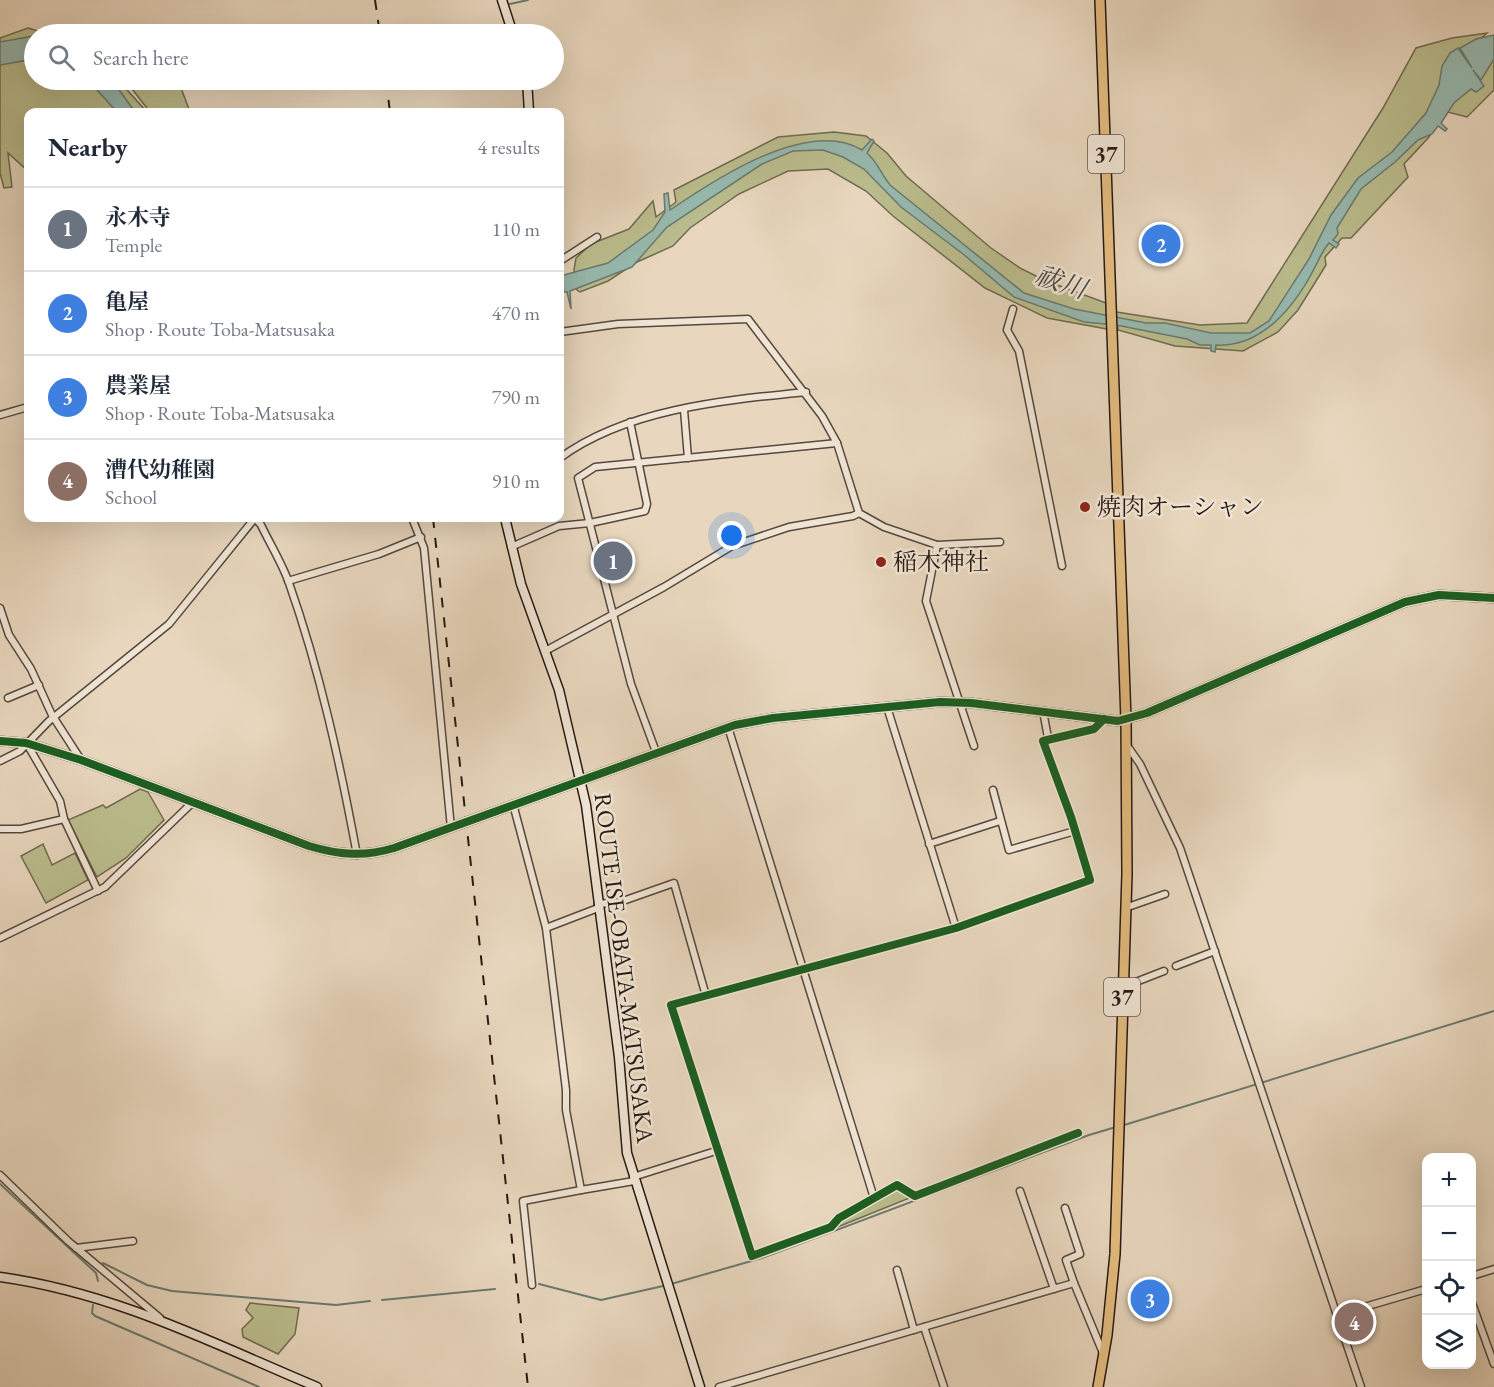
<!DOCTYPE html>
<meta charset="utf-8">
<style>
:root{--surface:#fff;--page:#f2f2f3;--text:#1f2937;--muted:#747a83;--line:#e0e1e3;--accent:#8f2418}
body{margin:0;font-family:"EB Garamond","Noto Serif JP",serif;background:var(--page);color:var(--text)}
.controls{position:absolute;right:18px;bottom:18px;display:grid;overflow:hidden;border-radius:12px;box-shadow:0 6px 24px #0002}
.controls button{width:54px;height:54px;display:grid;place-items:center;padding:0;border:0;border-bottom:2px solid var(--line);background:var(--surface);color:var(--text);font:30px sans-serif}
.you{position:absolute;left:732px;top:536px;width:21px;height:21px;margin:-15px;border:4px solid #fff;border-radius:50%;background:#1a73e8;box-shadow:0 0 0 9px #1a73e833}
.badge{display:grid;place-items:center;width:39px;height:39px;border-radius:50%;background:var(--accent);color:#fff;font-size:20px;font-weight:700}
.pin{position:absolute;translate:-50% -50%;border:3px solid #fff;box-shadow:0 2px 6px #0006}
.list{margin:0;padding:0;list-style:none}
h2{display:flex;justify-content:space-between;align-items:center;height:78px;margin:0;padding:0 24px;font-size:26px}
h2 small{font-size:20px;font-weight:400;color:var(--muted)}
.list li{display:grid;grid-template-columns:39px 1fr auto;gap:18px;align-items:center;box-sizing:border-box;height:84px;padding:0 24px;border-top:2px solid var(--line)}
.list b{display:block;font-size:22px;white-space:nowrap}
.list p{margin:0;font-size:20px;white-space:nowrap;color:var(--muted)}
.list em{font-size:20px;font-style:normal;color:var(--muted)}
.icon{flex:none;width:33px;height:33px;fill:none;stroke:currentColor;stroke-width:2;stroke-linecap:round;stroke-linejoin:round}
.map{position:relative;flex:none;width:1494px;height:1387px;overflow:hidden}
.search{position:absolute;background:var(--surface);box-shadow:0 6px 24px #0002;left:24px;top:24px;width:540px;height:66px;display:flex;align-items:center;gap:15px;box-sizing:border-box;padding:0 21px;border-radius:33px;color:var(--muted);font-size:22px}
.panel{position:absolute;background:var(--surface);box-shadow:0 6px 24px #0002;left:24px;top:108px;width:540px;height:414px;border-radius:12px}
.map>svg:first-child{display:block}
.green{fill:#bbbd8e;stroke:#706b50;stroke-width:1.5}
.water{fill:#97bab0;stroke:#6a7a71;stroke-width:1.5}
.lines{fill:none;stroke-linecap:round;stroke-linejoin:round}
.stream{stroke:#6a7a71;stroke-width:2}
.street-casing{stroke:#56483e;stroke-width:9}
.secondary-casing{stroke:#261913;stroke-width:11}
.primary-casing{stroke:#261913;stroke-width:12}
.street{stroke:#f0e5d5;stroke-width:6}
.secondary{stroke:#f0e5d5;stroke-width:8}
.primary{stroke:#e4bc7f;stroke-width:9}
.rail{stroke:#261913;stroke-width:2;stroke-dasharray:10 10;stroke-linecap:butt}
.cycleway-casing{stroke:#f0e5d5;stroke-width:11}
.cycleway{stroke:#1b5e20;stroke-width:8}
.poi-dot{fill:#8f2418;stroke:#f0e5d5;stroke-width:2}
.labels{text-anchor:middle;stroke-width:5;stroke-linejoin:round;paint-order:stroke}
.shield{fill:#f0e5d5;stroke:#63564d;stroke-width:1.5}
.shield-label{font-size:22px;font-weight:bold;fill:#261913}
.poi-label{font-size:24px;fill:#261913;stroke:#f0e5d5;text-anchor:start}
.street-label{font-size:24px;fill:#261913;stroke:#f0e5d5}
.water-label{font-size:26px;font-style:italic;fill:#484942;stroke:#f0e5d5}
</style>
<div class="map">
<svg width="1494" height="1387" viewBox="0 0 1494 1387">
<rect width="100%" height="100%" fill="#e8d7be"/>
<filter id="stains"><feTurbulence type="fractalNoise" baseFrequency=".00333" numOctaves="4"/><feColorMatrix values="0 0 0 0 .2 0 0 0 0 .09 0 0 0 0 .02 0 0 0 .5 -.17"/></filter>
<radialGradient id="worn" r=".72"><stop offset=".6" stop-color="#630" stop-opacity="0"/><stop offset="1" stop-color="#630" stop-opacity=".3"/></radialGradient>
<g class="green">
<polygon points="28,28 47,34 34,34 34,80 118,80 147,112 28,112 28,171 8,153 12,187 4,188 0,173 0,38"/>
<polygon points="1487,33 1462,56 1479,79 1490,58 1494,57 1494,90 1467,117 1444,111 1429,137 1404,164 1408,177 1351,238 1342,238 1325,257 1326,265 1298,310 1278,332 1243,351 1175,346 1118,330 1116,312 1200,325 1247,323 1383,108 1416,48 1452,38"/>
<polygon points="125,80 178,80 190,112 150,112"/>
<polygon points="834,132 866,136 887,153 906,176 991,248 1020,268 1044,280 1106,303 1107,329 1047,318 985,288 893,216 866,191 828,169 788,171 739,194 690,228 673,246 637,262 608,281 580,292 577,290 574,270 576,258 591,244 629,229 653,201 656,217 676,202 674,190 778,137"/>
<polygon points="140,789 148,792 164,820 126,858 97,877 68,820 103,805 106,808"/>
<polygon points="43,844 52,865 75,853 88,880 46,903 21,856"/>
<polygon points="896,1188 912,1197 835,1228 840,1221"/>
<polygon points="250,1303 299,1308 295,1334 278,1354 243,1337 242,1329 253,1318 246,1310"/>
</g>
<g class="water">
<path d="M1494,35V59L1481,80L1473,70L1484,86L1476,92L1471,89L1454,103L1441,123L1447,129L1445,131L1438,126L1432,134L1418,140L1395,162L1361,189L1337,228L1338,234L1333,240L1339,244L1336,248L1329,243C1322,251 1320,258 1315,267C1296,305 1262,348 1216,345L1215,352L1211,351V345H1200L1187,339L1116,325L1084,322L1014,297L963,254L901,207L864,169L843,157L823,150L793,151L762,164L667,227L632,267L570,291L571,309L567,292L560,291V276L608,263L653,230L665,212L664,194L668,193L670,210C714,180 808,117 862,150L872,139L874,141L867,153C877,161 881,174 890,185L1024,293L1074,309L1146,323H1165L1211,333H1250L1269,321L1309,259L1331,215L1358,178L1392,152L1426,113L1439,85L1442,66L1450,53L1458,48L1472,68L1460,48L1476,39Z"/>
<polygon points="34,36 34,59 0,65 0,42"/>
<polygon points="88,80 112,80 135,112 117,112"/>
</g>
<g class="lines">
<g class="stream">
<polyline points="510,4 528,0"/>
<polyline points="1121,1126 1494,1011"/>
<polyline points="0,1184 96,1273 98,1281"/>
<polyline points="102,1265 103,1263 147,1285 172,1291 336,1305 370,1301"/>
<polyline points="539,1284 601,1300 663,1286"/>
<polyline points="671,1284 762,1258 1089,1135 1116,1127"/>
<polyline points="382,1300 495,1289"/>
<polyline points="93,1305 92,1313 95,1316 259,1387"/>
</g>
<defs>
<g id="street">
<polyline points="560,261 597,237"/>
<polyline points="1013,309 1007,330 1019,351 1062,566"/>
<polyline points="560,332 618,324 748,319 822,416 837,443 859,513 884,527 937,545 1000,542"/>
<polyline points="684,410 688,458"/>
<polyline points="0,415 28,407"/>
<path d="M560,458C626,409 725,400 806,392"/>
<path d="M255,518L261,525C270,544 282,563 289,583C320,671 340,763 357,855"/>
<polyline points="412,518 424,548 451,828"/>
<polyline points="937,545 926,601 974,746"/>
<polyline points="511,547 559,526 590,523 645,511 647,504 630,422"/>
<polyline points="288,581 379,554 421,537"/>
<polyline points="0,608 9,635 31,669 52,715 81,760"/>
<polyline points="547,650 664,587 732,546 789,527 853,516 859,513"/>
<polyline points="8,698 39,685"/>
<polyline points="887,707 956,928"/>
<polyline points="1043,711 1048,738"/>
<polyline points="728,727 874,1198"/>
<polyline points="27,744 60,801 64,819 98,891"/>
<polyline points="1126,744 1140,764 1180,848 1361,1387"/>
<polyline points="656,752 631,684 578,478 595,467 837,443"/>
<polyline points="0,761 20,751 49,721 169,624 255,518"/>
<polyline points="993,790 1009,850 1075,831"/>
<polyline points="513,804 546,928 566,1090 566,1110 581,1190 634,1181"/>
<polyline points="0,829 21,829 64,819"/>
<polyline points="929,844 1000,821"/>
<polyline points="598,904 620,902 674,883 706,996"/>
<polyline points="1125,908 1165,894"/>
<polyline points="546,928 598,908"/>
<polyline points="0,938 105,887 193,802"/>
<polyline points="1176,966 1215,951"/>
<polyline points="1123,987 1164,971"/>
<polyline points="1078,1133 915,1196 897,1185 839,1218 831,1227 752,1256 671,1005 956,928 1090,880 1071,817 1043,741 1094,729 1104,719"/>
<polyline points="0,1175 68,1241 160,1318"/>
<polyline points="633,1177 719,1150"/>
<polyline points="1020,1191 1054,1289"/>
<polyline points="1065,1208 1080,1254 1066,1260 1074,1283"/>
<polyline points="76,1248 133,1241"/>
<polyline points="897,1270 914,1330"/>
<polyline points="1472,1276 1494,1269"/>
<polyline points="532,1285 523,1201 581,1190"/>
<polyline points="1472,1303 1494,1364"/>
<polyline points="1337,1315 1426,1289"/>
<polyline points="924,1327 944,1387"/>
<polyline points="719,1387 1074,1283 1103,1353"/>
</g>
<g id="secondary">
<polyline points="502,0 513,34"/>
<polyline points="527,80 529,112"/>
<polyline points="505,518 521,584 559,690 586,805 619,1057 627,1153 700,1387"/>
<path d="M0,741L26,743L81,760L309,846C339,855 364,857 394,848L735,725L773,718L940,702L971,703L1118,721L1147,713L1405,602L1439,595L1494,598"/>
<path d="M0,1277C115,1293 212,1343 317,1387"/>
</g>
<polyline id="primary" points="1098,1387 1107,1335 1115,1254 1127,874 1126,720 1100,0"/>
</defs>
<use href="#street" class="street-casing"/>
<use href="#secondary" class="secondary-casing"/>
<use href="#primary" class="primary-casing"/>
<use href="#street" class="street"/>
<use href="#secondary" class="secondary"/>
<use href="#primary" class="primary"/>
<g class="rail">
<polyline points="375,0 380,34"/>
<polyline points="386,80 390,112"/>
<polyline points="433,518 528,1387"/>
</g>
<defs>
<g id="cycleway">
<path d="M0,741L26,743L81,760L309,846C339,855 364,857 394,848L735,725L773,718L940,702L971,703L1118,721L1147,713L1405,602L1439,595L1494,598"/>
<polyline points="1078,1133 915,1196 897,1185 839,1218 831,1227 752,1256 671,1005 956,928 1090,880 1071,817 1043,741 1094,729 1104,719"/>
</g>
</defs>
<use href="#cycleway" class="cycleway-casing"/>
<use href="#cycleway" class="cycleway"/>
</g>
<g class="poi-dot">
<circle cx="1085" cy="507" r="6"/>
<circle cx="881" cy="562" r="6"/>
</g>
<g class="labels">
<g class="shield">
<rect x="1088" y="135" width="36" height="38" rx="4.5"/>
<rect x="1104" y="978" width="36" height="38" rx="4.5"/>
</g>
<g class="shield-label">
<text x="1106" y="162">37</text>
<text x="1122" y="1005">37</text>
</g>
<g class="poi-label">
<text x="1097" y="515">焼肉オーシャン</text>
<text x="893" y="570">稲木神社</text>
</g>
<g class="street-label">
<text transform="translate(624 968) rotate(83)" y="8">ROUTE ISE-OBATA-MATSUSAKA</text>
</g>
<g class="water-label">
<text transform="translate(1061 282) rotate(18)" y="9">祓川</text>
</g>
</g>
<rect width="100%" height="100%" filter="url(#stains)"/>
<rect width="100%" height="100%" fill="url(#worn)"/>
</svg>
<div class="controls">
<button>+</button>
<button>−</button>
<button><svg class="icon" aria-label="locate" viewBox="0 0 24 24"><circle cx="12" cy="12" r="6"/><path d="M12 2v4M12 18v4M2 12h4M18 12h4"/></svg></button>
<button><svg class="icon" aria-label="layers" viewBox="0 0 24 24"><path d="M12 4l9 5-9 5-9-5zM3 14l9 5 9-5"/></svg></button>
</div>
<div class="you"></div>
<div class="pin badge" style="left:613px;top:561px;background:#6b7280">1</div>
<div class="pin badge" style="left:1161px;top:244px;background:#3f7fe0">2</div>
<div class="pin badge" style="left:1150px;top:1299px;background:#3f7fe0">3</div>
<div class="pin badge" style="left:1354px;top:1322px;background:#8d6e63">4</div>
<div class="search"><svg class="icon" aria-label="search" viewBox="0 0 24 24"><circle cx="10" cy="10" r="6"/><path d="M15 15l6 6"/></svg>Search here</div>
<section class="panel">
<h2>Nearby<small>4 results</small></h2>
<ul class="list">
<li><span class="badge" style="background:#6b7280">1</span><div><b>永木寺</b><p>Temple</p></div><em>110 m</em></li>
<li><span class="badge" style="background:#3f7fe0">2</span><div><b>亀屋</b><p>Shop · Route Toba-Matsusaka</p></div><em>470 m</em></li>
<li><span class="badge" style="background:#3f7fe0">3</span><div><b>農業屋</b><p>Shop · Route Toba-Matsusaka</p></div><em>790 m</em></li>
<li><span class="badge" style="background:#8d6e63">4</span><div><b>漕代幼稚園</b><p>School</p></div><em>910 m</em></li>
</ul>
</section>
</div>
